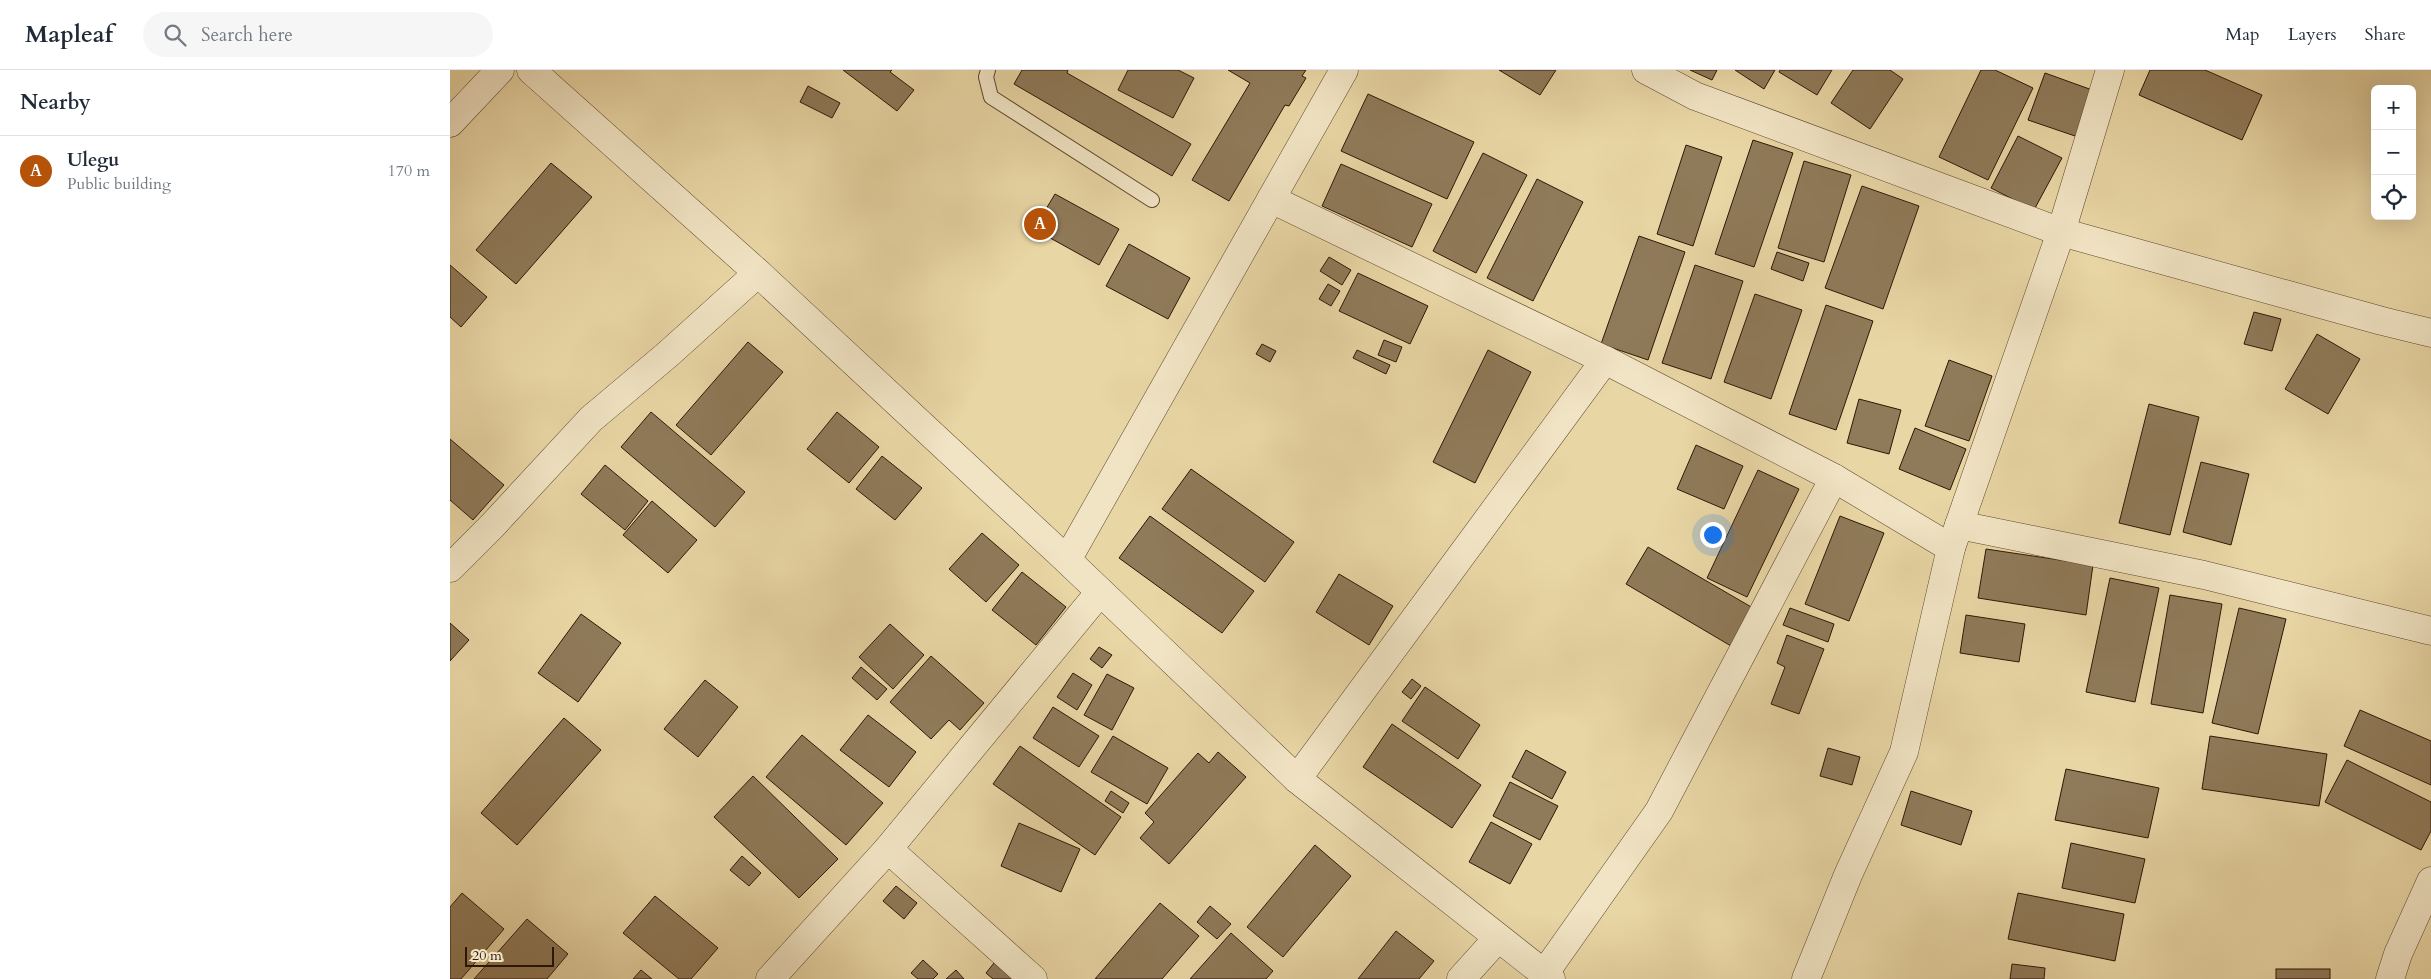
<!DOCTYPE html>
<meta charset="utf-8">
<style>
:root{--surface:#fff;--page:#f6f6f7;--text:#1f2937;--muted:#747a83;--line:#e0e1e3;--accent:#b45309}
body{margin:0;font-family:Cardo,serif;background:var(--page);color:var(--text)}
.controls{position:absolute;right:15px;top:15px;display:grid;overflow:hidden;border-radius:8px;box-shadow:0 5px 20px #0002}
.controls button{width:45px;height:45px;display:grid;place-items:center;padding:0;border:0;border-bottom:1px solid var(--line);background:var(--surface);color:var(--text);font:25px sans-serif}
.scale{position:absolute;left:15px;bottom:12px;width:89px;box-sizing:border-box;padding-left:5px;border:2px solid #2e1706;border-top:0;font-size:14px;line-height:18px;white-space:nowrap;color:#2e1706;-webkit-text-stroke:4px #f1e4c4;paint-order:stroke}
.you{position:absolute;left:1262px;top:464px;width:18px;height:18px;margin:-12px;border:4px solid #fff;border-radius:50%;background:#1a73e8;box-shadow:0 0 0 8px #1a73e833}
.badge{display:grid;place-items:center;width:32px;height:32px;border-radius:50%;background:var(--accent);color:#fff;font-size:16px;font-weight:700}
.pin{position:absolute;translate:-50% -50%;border:2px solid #fff;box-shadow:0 1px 5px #0006}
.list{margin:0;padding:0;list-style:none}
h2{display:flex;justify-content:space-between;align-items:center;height:65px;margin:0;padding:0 20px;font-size:21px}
h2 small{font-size:16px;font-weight:400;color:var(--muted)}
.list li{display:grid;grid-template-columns:32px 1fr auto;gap:15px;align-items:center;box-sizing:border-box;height:70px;padding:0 20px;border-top:1px solid var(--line)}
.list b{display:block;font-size:19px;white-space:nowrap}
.list p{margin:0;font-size:16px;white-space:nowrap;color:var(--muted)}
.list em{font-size:16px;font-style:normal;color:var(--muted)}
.icon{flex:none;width:28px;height:28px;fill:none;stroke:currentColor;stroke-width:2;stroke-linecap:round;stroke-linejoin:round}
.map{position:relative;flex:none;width:1981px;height:909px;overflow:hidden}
header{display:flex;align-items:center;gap:30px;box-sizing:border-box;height:70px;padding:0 25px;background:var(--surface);border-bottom:1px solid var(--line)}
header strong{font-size:24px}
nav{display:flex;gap:28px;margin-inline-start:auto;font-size:18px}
.search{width:350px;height:45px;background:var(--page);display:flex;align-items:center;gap:12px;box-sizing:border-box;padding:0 18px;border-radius:28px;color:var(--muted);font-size:19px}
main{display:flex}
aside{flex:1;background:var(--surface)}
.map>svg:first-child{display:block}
.building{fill:#8f7a59;stroke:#2e1706}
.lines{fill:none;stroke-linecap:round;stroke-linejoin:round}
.lane-casing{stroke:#5d472e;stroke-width:16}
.street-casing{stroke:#5d472e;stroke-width:29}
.lane{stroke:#f1e4c4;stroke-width:14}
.street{stroke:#f1e4c4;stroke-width:28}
</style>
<header>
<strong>Mapleaf</strong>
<div class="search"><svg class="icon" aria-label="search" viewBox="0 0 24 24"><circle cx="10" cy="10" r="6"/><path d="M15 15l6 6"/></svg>Search here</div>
<nav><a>Map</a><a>Layers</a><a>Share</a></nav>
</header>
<main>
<aside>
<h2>Nearby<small></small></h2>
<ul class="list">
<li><span class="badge">A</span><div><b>Ulegu</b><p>Public building</p></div><em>170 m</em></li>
</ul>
</aside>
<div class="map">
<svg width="1981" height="909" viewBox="0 0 1981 909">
<rect width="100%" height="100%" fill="#e9d6a5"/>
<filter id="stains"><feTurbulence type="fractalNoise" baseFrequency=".004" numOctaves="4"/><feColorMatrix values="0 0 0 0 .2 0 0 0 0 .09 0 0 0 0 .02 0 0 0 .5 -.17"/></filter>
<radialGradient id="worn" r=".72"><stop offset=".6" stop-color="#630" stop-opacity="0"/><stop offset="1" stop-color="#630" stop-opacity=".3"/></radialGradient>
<g class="building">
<polygon points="393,0 442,0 440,2 464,20 447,41"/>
<polygon points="572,0 618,0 617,3 741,74 722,106 564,14"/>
<polygon points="678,0 728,0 744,8 723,48 668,20"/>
<polygon points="778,0 856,0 852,6 856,8 839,36 835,35 779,131 742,110 800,13"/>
<polygon points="1049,0 1106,0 1090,25"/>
<polygon points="1240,0 1267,0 1262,10"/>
<polygon points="1285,0 1325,0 1314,19"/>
<polygon points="1330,0 1382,0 1367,25 1329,2"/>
<polygon points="1403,0 1440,0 1453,9 1420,59 1381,33"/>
<polygon points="1531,0 1545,0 1583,18 1538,110 1489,87"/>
<polygon points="1700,0 1755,0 1812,25 1792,70 1689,25"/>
<polygon points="1595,3 1645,21 1628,67 1578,50"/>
<polygon points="358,16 390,33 382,48 350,32"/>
<polygon points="918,24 1024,72 997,129 891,81"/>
<polygon points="1568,66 1612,88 1584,140 1541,118"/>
<polygon points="1303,70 1343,83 1304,197 1265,184"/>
<polygon points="1236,75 1272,87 1243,176 1207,164"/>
<polygon points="1033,83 1077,105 1026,203 983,181"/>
<polygon points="1354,91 1401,105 1374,192 1328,178"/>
<polygon points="101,93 142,127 66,214 26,180"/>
<polygon points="891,94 982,134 962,177 872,136"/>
<polygon points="1087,109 1133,132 1083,231 1037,208"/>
<polygon points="1412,116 1469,136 1433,239 1375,218"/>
<polygon points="605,124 669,159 649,195 584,159"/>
<polygon points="1189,166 1235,182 1198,290 1151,274"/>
<polygon points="679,174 740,208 718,249 656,216"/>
<polygon points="1327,182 1359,193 1353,211 1321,199"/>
<polygon points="879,187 901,200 892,215 870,201"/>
<polygon points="0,195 37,227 11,257 0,247"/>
<polygon points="1245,195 1293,211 1261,309 1212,293"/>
<polygon points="908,203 978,236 960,274 889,241"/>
<polygon points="878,214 890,221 881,236 869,229"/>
<polygon points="1305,224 1352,240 1321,329 1274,312"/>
<polygon points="1376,235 1423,251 1386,360 1339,344"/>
<polygon points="1804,242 1831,249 1822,281 1794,274"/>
<polygon points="1867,264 1910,289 1878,344 1835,319"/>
<polygon points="934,270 952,277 946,292 928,285"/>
<polygon points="298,272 333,302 261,385 226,355"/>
<polygon points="812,274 826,281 820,292 806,284"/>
<polygon points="907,280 940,295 936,304 903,288"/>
<polygon points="1038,280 1081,302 1025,413 983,392"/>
<polygon points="1499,290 1542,306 1519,371 1475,356"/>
<polygon points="1409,329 1451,340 1439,384 1397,373"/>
<polygon points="1699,334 1749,347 1720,465 1669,453"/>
<polygon points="201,342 295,422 265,457 171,377"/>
<polygon points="387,342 429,377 399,413 357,379"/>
<polygon points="1465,358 1516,379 1500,420 1449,399"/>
<polygon points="0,369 54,415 23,450 0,430"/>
<polygon points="1246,375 1293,396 1274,439 1227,419"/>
<polygon points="432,386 472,418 445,450 406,419"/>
<polygon points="1751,392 1799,404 1781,475 1733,462"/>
<polygon points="155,395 198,431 175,460 131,424"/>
<polygon points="741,399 844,472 815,512 712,439"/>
<polygon points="1308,400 1349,419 1297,527 1257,508"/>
<polygon points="202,431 247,470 218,503 173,465"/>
<polygon points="700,446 804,521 772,563 669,488"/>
<polygon points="1390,446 1434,463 1399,551 1355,534"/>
<polygon points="532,463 569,495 536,532 499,499"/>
<polygon points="1198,477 1303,538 1281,576 1176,514"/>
<polygon points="1536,479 1643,495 1636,545 1528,528"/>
<polygon points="572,502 616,537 586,575 542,540"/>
<polygon points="889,504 943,536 919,575 866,542"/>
<polygon points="1660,508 1709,518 1685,632 1636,622"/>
<polygon points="1720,525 1772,534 1753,643 1701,634"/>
<polygon points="1340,538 1384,554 1378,572 1333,555"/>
<polygon points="1789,538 1836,549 1808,664 1762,653"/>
<polygon points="131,544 171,573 128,632 88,603"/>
<polygon points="1516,545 1575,554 1569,592 1510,583"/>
<polygon points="0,553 19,570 0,591"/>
<polygon points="440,554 474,585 443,619 409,587"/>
<polygon points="1337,565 1374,579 1349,644 1321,634 1335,597 1327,593"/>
<polygon points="649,577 662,585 652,598 640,589"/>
<polygon points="481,586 534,633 510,660 499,650 481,669 440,632"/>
<polygon points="411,597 437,619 427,630 402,608"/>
<polygon points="623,603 642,615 627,640 607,627"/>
<polygon points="657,604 684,618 662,660 634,645"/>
<polygon points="962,609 971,616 961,629 952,622"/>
<polygon points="255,610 288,637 248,687 214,659"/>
<polygon points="975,617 1030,655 1008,689 952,651"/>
<polygon points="603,637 649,666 629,697 583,668"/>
<polygon points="1910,640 1981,671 1981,715 1894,676"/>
<polygon points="418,645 466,682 439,717 390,680"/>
<polygon points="114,648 151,680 67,775 31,743"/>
<polygon points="942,654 1031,715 1002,758 913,697"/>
<polygon points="352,665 433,733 396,775 316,707"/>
<polygon points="663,666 718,698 697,734 641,702"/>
<polygon points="1760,666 1877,684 1869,736 1752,719"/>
<polygon points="570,676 671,747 645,785 543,714"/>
<polygon points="1378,678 1410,687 1402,715 1370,706"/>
<polygon points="1076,680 1116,702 1102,729 1062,707"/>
<polygon points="768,682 796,707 719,794 690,768 704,752 695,743 748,683 759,693"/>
<polygon points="1897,690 1981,732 1981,761 1971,780 1875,732"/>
<polygon points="1616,699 1709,718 1698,768 1605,750"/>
<polygon points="303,706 388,789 349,828 264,747"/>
<polygon points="1060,712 1108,736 1090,770 1043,746"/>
<polygon points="661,721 679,733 673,743 655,731"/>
<polygon points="1461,721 1522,741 1511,775 1451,755"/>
<polygon points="1041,752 1082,774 1060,814 1019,792"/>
<polygon points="569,753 630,779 611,822 551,796"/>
<polygon points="1621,773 1695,789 1685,833 1612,818"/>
<polygon points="865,775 901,806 833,887 797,857"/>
<polygon points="292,786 311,803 299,816 280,800"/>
<polygon points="446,816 467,833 454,849 433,831"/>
<polygon points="12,823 54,859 11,909 0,909 0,837"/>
<polygon points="1568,823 1674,844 1665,891 1558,869"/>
<polygon points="205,826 268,878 241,909 229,909 173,863"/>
<polygon points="710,833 749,866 712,909 645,909"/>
<polygon points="760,836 781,854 767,869 747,852"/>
<polygon points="77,849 118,884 97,909 24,909"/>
<polygon points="946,861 984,891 969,909 908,909"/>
<polygon points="781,863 823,901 816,909 740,909"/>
<polygon points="473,890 488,904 483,909 468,909 461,903"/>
<polygon points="544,893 563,909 543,909 536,903"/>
<polygon points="1562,894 1595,898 1594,909 1560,909"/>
<rect x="1826" y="899" width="54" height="10"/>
<polygon points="191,900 202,909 183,909"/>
<polygon points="506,900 514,909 496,909"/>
</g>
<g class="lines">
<defs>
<polyline id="lane" points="538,0 536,7 541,27 702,130"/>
<g id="street">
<polyline points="81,0 308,203 617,490"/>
<polyline points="894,0 617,490 847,709 1101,909"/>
<polyline points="1196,0 1245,26 1611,162 1932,251 1981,263"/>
<polyline points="0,53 50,0"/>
<polyline points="821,129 1155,290 1384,408 1501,478 1454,682 1398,805 1356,909"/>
<polyline points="1509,455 1754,505 1981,561"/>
<polyline points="1501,478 1611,162 1660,0"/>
<polyline points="0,498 42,456 141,349 217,285 308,203"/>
<polyline points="847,709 1155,290"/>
<polyline points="438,779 583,909"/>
<polyline points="1094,904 1209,741 1384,408"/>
<polyline points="320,909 438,779 650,522"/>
<polyline points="1011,909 1048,868"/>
<polyline points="1940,909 1948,884 1981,811"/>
</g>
</defs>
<use href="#lane" class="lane-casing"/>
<use href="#street" class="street-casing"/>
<use href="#lane" class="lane"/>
<use href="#street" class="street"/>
</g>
<rect width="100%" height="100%" filter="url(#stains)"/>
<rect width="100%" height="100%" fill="url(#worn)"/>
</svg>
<div class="controls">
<button>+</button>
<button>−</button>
<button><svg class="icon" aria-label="locate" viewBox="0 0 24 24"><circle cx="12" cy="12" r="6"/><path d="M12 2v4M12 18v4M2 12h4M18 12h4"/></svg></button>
</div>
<div class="scale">20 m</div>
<div class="you"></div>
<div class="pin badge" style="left:590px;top:154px">A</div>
</div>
</main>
